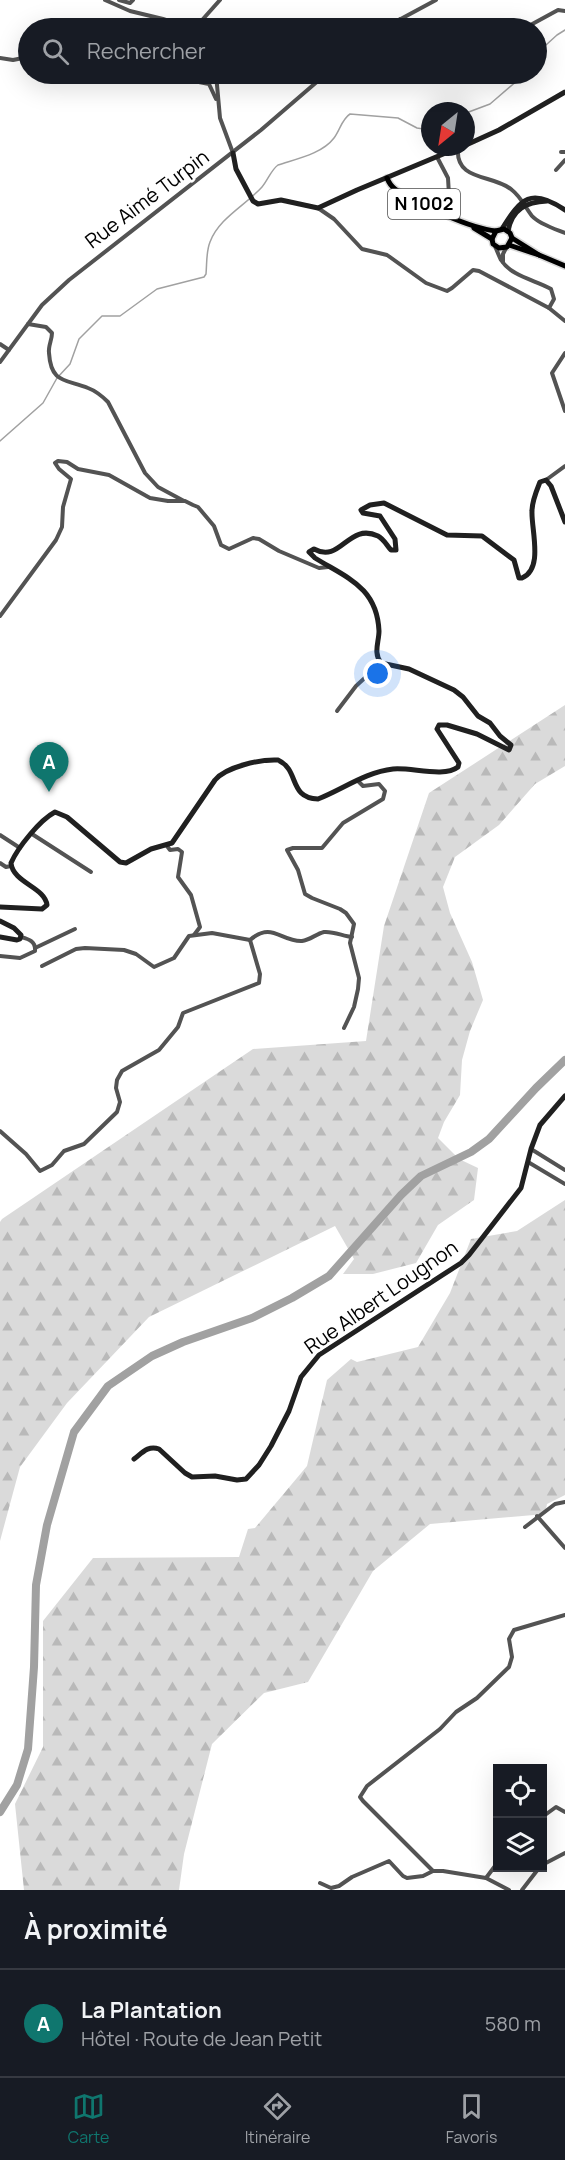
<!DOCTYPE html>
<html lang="fr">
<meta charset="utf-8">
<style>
:root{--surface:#171b24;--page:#20242c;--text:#f1f3f6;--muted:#9ea1a6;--line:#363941;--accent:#0f766e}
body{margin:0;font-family:Manrope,sans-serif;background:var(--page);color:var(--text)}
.controls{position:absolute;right:18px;bottom:18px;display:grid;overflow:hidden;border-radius:0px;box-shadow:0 6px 24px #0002}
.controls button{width:54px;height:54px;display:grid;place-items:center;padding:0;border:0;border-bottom:2px solid var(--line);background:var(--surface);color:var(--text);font:30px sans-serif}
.compass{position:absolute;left:421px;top:102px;width:54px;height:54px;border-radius:50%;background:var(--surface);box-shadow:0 6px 24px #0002;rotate:210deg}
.you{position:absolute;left:378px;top:674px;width:21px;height:21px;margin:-15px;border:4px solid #fff;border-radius:50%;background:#1a73e8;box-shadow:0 0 0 9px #1a73e833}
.badge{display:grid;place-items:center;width:39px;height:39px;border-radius:50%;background:var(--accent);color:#fff;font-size:20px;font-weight:700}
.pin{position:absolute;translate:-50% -50px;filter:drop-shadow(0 2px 3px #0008)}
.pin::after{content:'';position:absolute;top:32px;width:21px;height:18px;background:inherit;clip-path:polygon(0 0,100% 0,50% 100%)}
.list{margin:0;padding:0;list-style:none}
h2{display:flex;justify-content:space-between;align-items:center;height:78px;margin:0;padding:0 24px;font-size:26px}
h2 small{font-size:20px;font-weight:400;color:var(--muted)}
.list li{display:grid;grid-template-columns:39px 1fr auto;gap:18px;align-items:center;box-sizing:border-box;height:108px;padding:0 24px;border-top:2px solid var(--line)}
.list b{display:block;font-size:22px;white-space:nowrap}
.list p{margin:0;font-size:20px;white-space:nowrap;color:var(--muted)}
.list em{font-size:20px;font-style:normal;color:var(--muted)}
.icon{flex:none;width:33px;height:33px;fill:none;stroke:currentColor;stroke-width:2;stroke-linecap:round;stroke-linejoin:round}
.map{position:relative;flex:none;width:565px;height:1890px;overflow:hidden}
.search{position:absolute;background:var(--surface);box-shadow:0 6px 24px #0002;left:18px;right:18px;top:18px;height:66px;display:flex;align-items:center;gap:15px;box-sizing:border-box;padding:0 21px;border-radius:33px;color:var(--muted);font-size:22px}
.sheet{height:186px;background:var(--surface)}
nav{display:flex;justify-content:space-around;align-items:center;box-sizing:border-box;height:84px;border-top:2px solid var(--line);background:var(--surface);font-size:16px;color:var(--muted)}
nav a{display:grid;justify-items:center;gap:3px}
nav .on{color:var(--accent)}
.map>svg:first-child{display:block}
.forest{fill:url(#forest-firs)}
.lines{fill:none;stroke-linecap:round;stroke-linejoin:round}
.stream{stroke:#a1a1a1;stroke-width:1.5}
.river{stroke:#a1a1a1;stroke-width:8}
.primary-casing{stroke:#dbdbdb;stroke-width:8}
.street{stroke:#535353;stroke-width:4}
.secondary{stroke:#202020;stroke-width:5}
.primary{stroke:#000;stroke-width:5}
.labels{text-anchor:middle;stroke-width:5;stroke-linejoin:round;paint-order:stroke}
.shield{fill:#fff;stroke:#4c4c4c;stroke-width:1.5}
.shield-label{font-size:18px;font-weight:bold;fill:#000}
.street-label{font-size:20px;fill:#000;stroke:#fff}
</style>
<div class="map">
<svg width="565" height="1890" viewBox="0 0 565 1890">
<defs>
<pattern id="forest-firs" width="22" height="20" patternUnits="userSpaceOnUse" patternTransform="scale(1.5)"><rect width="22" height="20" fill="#dadada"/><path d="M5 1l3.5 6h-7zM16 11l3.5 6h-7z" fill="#b9b9b9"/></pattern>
</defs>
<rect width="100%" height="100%" fill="#fff"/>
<g class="forest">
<polygon points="565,705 565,766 535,784 499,825 455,857 443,887 450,913 472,962 483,1000 470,1031 462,1060 460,1095 444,1122 438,1138 459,1159 478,1168 474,1200 438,1225 416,1263 373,1274 343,1274 354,1259 335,1226 149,1317 67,1403 20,1467 0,1541 0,1222 2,1219 253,1049 366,1041 384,926 429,793"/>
<polygon points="565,1200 565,1495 547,1504 545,1514 430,1524 373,1571 308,1682 264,1693 212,1744 184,1854 179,1890 24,1890 15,1804 43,1747 43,1621 93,1558 239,1557 248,1529 255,1528 307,1466 327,1380 351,1359 357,1362 418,1347 450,1293 471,1239 517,1231"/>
</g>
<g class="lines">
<g class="stream">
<polyline points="536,54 557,35 565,30"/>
<polyline points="466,113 490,104 525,74"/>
<path d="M0,441L43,403L57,378L70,364L79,339L102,316H120L157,289L204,277L206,274C207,263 206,252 210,242C219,218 246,205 262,187C268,180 271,170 278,165C296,159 322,154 334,138C340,130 342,119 350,114L398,118L417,128L430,130"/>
</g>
<polyline class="river" points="0,1812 17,1785 28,1749 34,1667 36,1585 47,1525 74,1432 108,1386 152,1356 183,1342 252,1318 292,1298 329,1276 401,1195 421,1176 471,1152 489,1139 536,1088 565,1060"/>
<defs>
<g id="primary">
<path d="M387,178C389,183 391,186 395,189C414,203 472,229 496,231"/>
<polyline points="474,228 492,239 493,244 499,248 507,247 512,238"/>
<polyline points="492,239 496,231 504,229 510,233 512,238 539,255"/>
<polyline points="509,245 539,255 565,266"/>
</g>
</defs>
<use href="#primary" class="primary-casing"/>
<g class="street">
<polyline points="105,0 130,11 163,19 189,28"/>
<polyline points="119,0 130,3 133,0"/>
<polyline points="400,19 407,28"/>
<polyline points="195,28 220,0"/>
<polyline points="384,28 436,0"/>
<polyline points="525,28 558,10 565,11"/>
<polyline points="0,58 13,60 28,57"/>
<polyline points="158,74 209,84 216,99"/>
<polyline points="216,74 220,118 233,153"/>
<path d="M458,148C455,182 494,174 512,190C521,197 525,207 532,216C539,224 555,229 565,233"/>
<polyline points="561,152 565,152"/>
<polyline points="437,157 448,178 449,195"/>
<polyline points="556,170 565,160"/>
<polyline points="318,208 334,219 362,249 387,255 426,283 447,291 452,288 473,270 479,271 549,308 565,321"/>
<path d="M495,246C497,251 499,256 501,260C512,277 536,280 551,289L554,299L549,308"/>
<polyline points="503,262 503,254 506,248"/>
<path d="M28,324L46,327L52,333C52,340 48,346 49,353C51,384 66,379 88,388C96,391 102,396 108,402L145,473L158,487L184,501"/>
<polyline points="0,344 9,350"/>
<polyline points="565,353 552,373 565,411"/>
<polyline points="0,362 42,305 69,280 261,130 326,74"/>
<polyline points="546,480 565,466"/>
<polyline points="0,616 56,540 62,527 63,507 71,479 59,469 55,463 58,461 67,462 78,469 109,475 150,498 168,501 185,501 193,505 198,507 214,526 221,545 229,549 253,538 259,539 279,551 319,568 328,567"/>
<polyline points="337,711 356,686 381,663"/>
<polyline points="32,834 91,872"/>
<polyline points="0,835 20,848"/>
<polyline points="167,846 170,850 178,849 182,852 178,877 191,895 200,927 194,935"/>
<polyline points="0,863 6,867 11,866"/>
<path d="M250,940C272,921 281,942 302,941C310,940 316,934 324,932C333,931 343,936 352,937"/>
<polyline points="35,948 75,929"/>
<path d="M0,956L20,958L35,951C36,941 28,939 21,937"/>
<polyline points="42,966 76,949 85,948 124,950 136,954 154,967 174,958 189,936 212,933 250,940"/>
<polyline points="344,1028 354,1007 358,989 359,978 350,943 354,924 346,913 340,909 312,898 305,894 298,870 287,850 293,848 322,848 343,823 383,799 385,791 379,784 363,786 358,781"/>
<polyline points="0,1131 26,1154 40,1171 52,1165 64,1151 84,1144 117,1112 120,1102 116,1088 117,1080 122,1071 159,1050 178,1027 183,1013 259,983 260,974 250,940"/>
<polyline points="531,1149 565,1170"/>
<polyline points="528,1162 565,1184"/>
<polyline points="537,1516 565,1548"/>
<polyline points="525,1527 555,1504 565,1502"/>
<polyline points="545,1815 556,1807 565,1812"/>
<polyline points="542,1865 565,1853"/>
<polyline points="433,1871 363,1801 360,1797 367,1786 440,1729 456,1712 477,1698 509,1667 512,1657 509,1639 514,1630 565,1615"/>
<polyline points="486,1878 498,1862"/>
<polyline points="320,1883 331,1888 339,1886 352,1877 389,1861 403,1876 407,1878 423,1876 433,1871 443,1871 486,1878 509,1890"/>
<polyline points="522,1890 539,1868"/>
</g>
<g class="secondary">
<polyline points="466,145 499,130 565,92"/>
<polyline points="233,153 236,169 253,201 258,204 281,200 318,208 357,190 460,147"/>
<path d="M502,229C521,198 531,187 565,210"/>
<path d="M508,231C512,209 526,202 547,201"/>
<path d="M0,907L42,909L47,905C45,887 13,883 11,863C18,847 40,820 55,812L67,817L120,862L126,863L151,849L172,843L215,780C226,767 260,759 278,760C300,770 288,798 318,799C343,789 366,772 393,769C411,767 444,778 458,767L459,763L437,729L439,725H447L477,734L509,750L511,745L500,736L490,723L478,716L463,697L454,690L409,669L381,663C373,653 379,642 379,631C377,587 347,578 315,558L309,552L314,549C341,564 348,522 378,536C384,539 387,546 391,550H396L395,539L380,516L363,513L361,510L370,505L384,503L447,535L482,536L514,560L519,578H522C544,569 531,529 532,511C532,501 536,492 540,482L546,480L551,486L565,522"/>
<polyline points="0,921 14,928 21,935 20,939 17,940 0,937"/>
<path d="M134,1459C142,1453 148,1445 159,1449L185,1473L192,1477L215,1476L237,1480L246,1479L259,1465L271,1446L289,1411L301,1377L319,1355L461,1263L469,1255L521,1188L531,1149L540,1125L565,1096"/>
</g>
<use href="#primary" class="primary"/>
</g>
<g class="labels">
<rect class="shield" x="388" y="189" width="72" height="30" rx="4.5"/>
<g class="shield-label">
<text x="424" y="210">N 1002</text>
</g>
<g class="street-label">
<text transform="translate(147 199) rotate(-37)" y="7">Rue Aimé Turpin</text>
<text transform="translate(381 1297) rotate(-35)" y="7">Rue Albert Lougnon</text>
</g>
</g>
</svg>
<div class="controls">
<button><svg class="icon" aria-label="locate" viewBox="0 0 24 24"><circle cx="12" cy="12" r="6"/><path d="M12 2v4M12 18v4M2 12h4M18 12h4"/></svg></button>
<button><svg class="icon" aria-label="layers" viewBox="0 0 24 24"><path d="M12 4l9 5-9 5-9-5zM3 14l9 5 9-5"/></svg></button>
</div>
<svg class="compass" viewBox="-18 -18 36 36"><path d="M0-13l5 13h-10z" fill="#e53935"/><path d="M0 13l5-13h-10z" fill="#9ea1a6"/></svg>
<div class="you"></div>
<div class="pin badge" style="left:49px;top:792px">A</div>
<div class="search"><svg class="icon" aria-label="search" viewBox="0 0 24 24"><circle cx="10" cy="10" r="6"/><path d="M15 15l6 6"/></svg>Rechercher</div>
</div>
<section class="sheet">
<h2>À proximité<small></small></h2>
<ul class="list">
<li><span class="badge">A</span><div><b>La Plantation</b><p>Hôtel · Route de Jean Petit</p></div><em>580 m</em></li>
</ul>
</section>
<nav>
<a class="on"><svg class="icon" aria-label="map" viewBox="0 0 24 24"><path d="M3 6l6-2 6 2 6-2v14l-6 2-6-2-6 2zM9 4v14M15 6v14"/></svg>Carte</a>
<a><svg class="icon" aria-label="directions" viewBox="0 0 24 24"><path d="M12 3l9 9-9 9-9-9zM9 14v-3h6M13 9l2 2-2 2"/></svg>Itinéraire</a>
<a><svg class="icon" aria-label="saved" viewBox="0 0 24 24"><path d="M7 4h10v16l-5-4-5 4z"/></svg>Favoris</a>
</nav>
